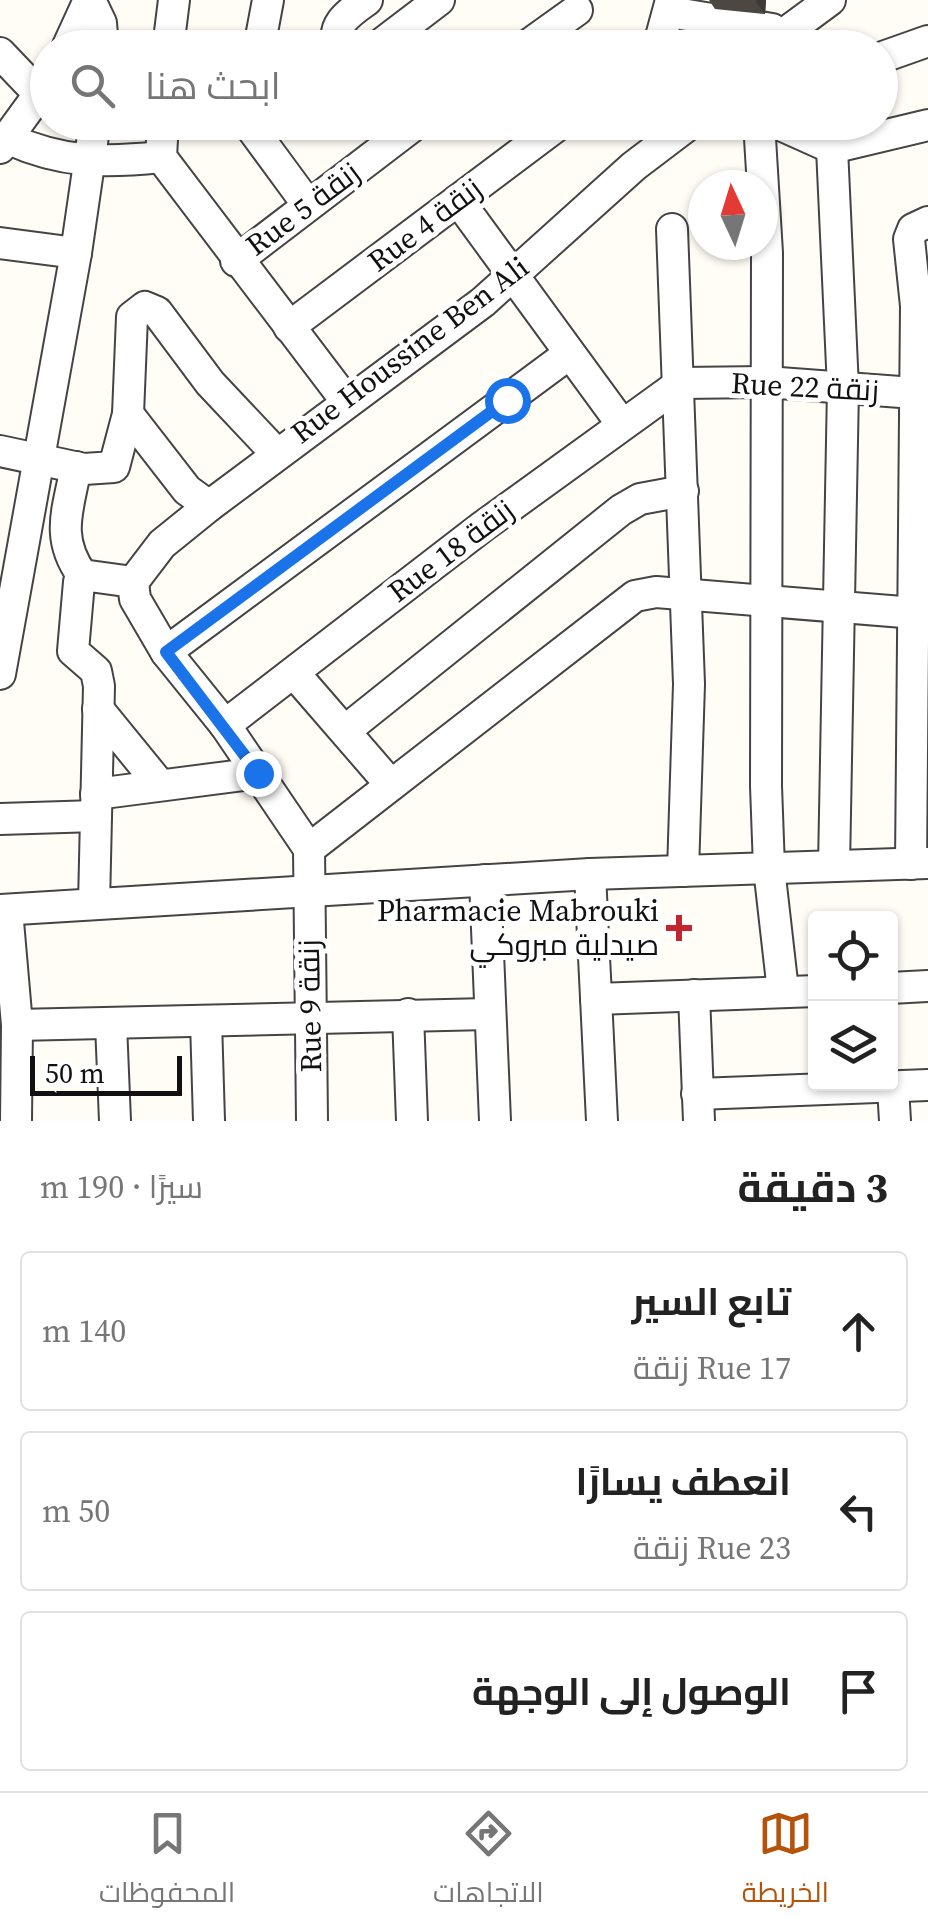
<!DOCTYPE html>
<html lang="ar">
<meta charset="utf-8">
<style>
:root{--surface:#fff;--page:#f6f6f6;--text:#222;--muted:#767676;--line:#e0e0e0;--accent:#b45309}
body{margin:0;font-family:"Source Serif 4",Cairo,serif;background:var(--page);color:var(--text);direction:rtl}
.controls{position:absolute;right:30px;bottom:30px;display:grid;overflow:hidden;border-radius:10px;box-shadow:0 2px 8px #0004}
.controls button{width:90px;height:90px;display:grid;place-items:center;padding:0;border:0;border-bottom:2px solid var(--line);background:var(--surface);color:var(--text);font:50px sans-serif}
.compass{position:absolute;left:688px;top:170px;width:90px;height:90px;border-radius:50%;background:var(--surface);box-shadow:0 2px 8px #0004;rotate:356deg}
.scale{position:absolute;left:30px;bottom:25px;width:152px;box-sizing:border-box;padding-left:10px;border:5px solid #111;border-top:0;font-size:28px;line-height:35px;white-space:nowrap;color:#111;-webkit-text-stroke:8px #fff;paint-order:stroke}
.stop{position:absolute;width:30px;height:30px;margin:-22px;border:8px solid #1a73e8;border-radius:50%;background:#fff}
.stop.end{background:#1a73e8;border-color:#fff;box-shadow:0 2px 10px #0008}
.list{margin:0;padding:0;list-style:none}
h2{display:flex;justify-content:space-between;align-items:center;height:130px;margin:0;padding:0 40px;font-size:42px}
h2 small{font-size:32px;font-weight:400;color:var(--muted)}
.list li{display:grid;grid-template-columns:65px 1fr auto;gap:30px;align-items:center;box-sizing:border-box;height:160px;margin:0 20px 20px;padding:0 20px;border:2px solid var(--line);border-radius:10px}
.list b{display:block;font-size:38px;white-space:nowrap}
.list p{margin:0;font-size:32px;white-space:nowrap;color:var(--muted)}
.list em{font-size:32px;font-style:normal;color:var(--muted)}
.icon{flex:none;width:55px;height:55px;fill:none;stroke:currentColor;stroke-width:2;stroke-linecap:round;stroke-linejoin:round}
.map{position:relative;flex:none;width:928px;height:1121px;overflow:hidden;direction:ltr}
.search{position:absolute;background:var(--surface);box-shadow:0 2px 8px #0004;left:30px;right:30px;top:30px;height:110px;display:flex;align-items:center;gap:25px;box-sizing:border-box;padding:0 35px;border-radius:55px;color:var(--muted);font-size:38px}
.sheet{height:670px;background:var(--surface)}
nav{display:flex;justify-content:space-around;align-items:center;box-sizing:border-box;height:140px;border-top:2px solid var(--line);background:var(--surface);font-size:28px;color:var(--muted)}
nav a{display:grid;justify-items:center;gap:5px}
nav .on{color:var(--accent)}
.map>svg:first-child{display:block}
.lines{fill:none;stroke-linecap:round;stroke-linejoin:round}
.minor-casing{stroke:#444;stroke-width:34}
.minor{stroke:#fff;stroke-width:30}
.wall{fill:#4d4742}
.shaded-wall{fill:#3f3936}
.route{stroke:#1a73e8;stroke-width:12}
.poi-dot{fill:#c4262e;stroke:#fff;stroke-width:4}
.labels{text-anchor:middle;stroke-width:10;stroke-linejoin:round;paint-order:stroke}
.street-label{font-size:30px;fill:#111;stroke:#fff}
.poi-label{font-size:30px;fill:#111;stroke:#fff;text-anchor:end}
</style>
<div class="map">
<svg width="928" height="1121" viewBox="0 0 928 1121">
<rect width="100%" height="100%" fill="#fffdf5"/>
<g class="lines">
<defs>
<g id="minor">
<polyline points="90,0 101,23 103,48"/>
<polyline points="669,12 772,29"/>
<polyline points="67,48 89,0"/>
<polyline points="168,48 174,0"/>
<polyline points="259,48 268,0"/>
<path d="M341,48C328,26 350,12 367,0"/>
<polyline points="376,48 439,0"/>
<polyline points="524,48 577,10"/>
<polyline points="658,48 671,0"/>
<polyline points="765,48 830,0"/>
<polyline points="0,53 40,95"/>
<polyline points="880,58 928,41"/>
<polyline points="163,122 161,157 347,402"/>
<polyline points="247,122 308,205"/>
<polyline points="759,122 767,253 766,786 769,868 783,991"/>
<polyline points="774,122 832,148 928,125"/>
<path d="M9,139C62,163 104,163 161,157"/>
<polyline points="0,148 48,82"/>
<polyline points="832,148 843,388 834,866"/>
<polyline points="458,200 621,423"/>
<polyline points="672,229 689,684 683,871"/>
<polyline points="0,243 76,253"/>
<polyline points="236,261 418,122"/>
<polyline points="289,327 562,122"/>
<polyline points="128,414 187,490 209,506"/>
<polyline points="0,451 84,469 114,467 128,414 132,317 145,307 157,312 210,383 276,453"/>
<path d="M76,467C68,510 55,537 82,575"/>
<polyline points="133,582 162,544 209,506 483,302 634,166 692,122"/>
<polyline points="133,582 135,599 166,652 225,725 309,849 312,1121"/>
<polyline points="166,652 569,354"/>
<polyline points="294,673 391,785"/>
<polyline points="0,674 76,253 95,122"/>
<polyline points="98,709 160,785"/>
<polyline points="225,725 482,527 681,383 766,382 928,394"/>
<polyline points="346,730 621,510 640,499 683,491"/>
<polyline points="96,794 258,773"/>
<polyline points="0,819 96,816"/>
<polyline points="309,849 635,596 656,592 928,614"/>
<polyline points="911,864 916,306 909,239 913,229 928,222"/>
<polyline points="590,874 602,1121"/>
<polyline points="485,880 495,1121"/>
<polyline points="94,904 99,686 96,671 73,651 79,582 82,575 133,582"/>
<polyline points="0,910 590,874 928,863"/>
<polyline points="7,910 17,1025 16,1121"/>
<polyline points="890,988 928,986"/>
<polyline points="694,995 699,1121"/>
<polyline points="596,999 816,991"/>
<polyline points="408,1014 412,1121"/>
<polyline points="206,1021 209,1121"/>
<polyline points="111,1024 115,1121"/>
<polyline points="17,1025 488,1014"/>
<polyline points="893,1087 895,1121"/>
<polyline points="697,1094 928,1085"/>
</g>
</defs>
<use href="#minor" class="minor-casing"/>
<use href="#minor" class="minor"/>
</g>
<polygon class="wall" points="709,0 766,0 765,14 715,9"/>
<polygon class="shaded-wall" points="756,0 766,0 765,14 756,2"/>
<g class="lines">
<polyline class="route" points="258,773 166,652 507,400"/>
</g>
<path class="poi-dot" d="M674 913h10v10h10v10h-10v10h-10v-10h-10v-10h10z"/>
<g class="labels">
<g class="street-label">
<text transform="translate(303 209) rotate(-37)" y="10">Rue 5 زنقة</text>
<text transform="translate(425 225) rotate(-37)" y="10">Rue 4 زنقة</text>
<text transform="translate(410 350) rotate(-37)" y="10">Rue Houssine Ben Ali</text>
<text transform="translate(805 387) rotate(3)" y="10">Rue 22 زنقة</text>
<text transform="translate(451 551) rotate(-37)" y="10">Rue 18 زنقة</text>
<text transform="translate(310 1006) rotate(-91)" y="10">Rue 9 زنقة</text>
</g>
<g class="poi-label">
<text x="659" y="921">Pharmacie Mabrouki<tspan x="659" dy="34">صيدلية مبروكي</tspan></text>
</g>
</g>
</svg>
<div class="controls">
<button><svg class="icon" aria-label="locate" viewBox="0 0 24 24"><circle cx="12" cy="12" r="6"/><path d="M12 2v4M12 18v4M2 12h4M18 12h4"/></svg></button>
<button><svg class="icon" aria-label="layers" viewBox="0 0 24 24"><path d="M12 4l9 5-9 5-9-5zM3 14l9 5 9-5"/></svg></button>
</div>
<svg class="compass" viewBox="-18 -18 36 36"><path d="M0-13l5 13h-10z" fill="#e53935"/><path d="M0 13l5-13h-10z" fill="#767676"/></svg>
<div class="scale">50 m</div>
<div class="stop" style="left:507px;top:400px"></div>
<div class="stop end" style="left:258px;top:773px"></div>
<div class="search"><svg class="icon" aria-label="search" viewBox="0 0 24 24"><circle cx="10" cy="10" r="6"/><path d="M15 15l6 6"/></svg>ابحث هنا</div>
</div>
<section class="sheet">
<h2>3 دقيقة<small>سيرًا · 190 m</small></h2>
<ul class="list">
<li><svg class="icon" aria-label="ahead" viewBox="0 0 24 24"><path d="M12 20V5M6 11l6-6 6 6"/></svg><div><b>تابع السير</b><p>Rue 17 زنقة</p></div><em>140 m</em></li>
<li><svg class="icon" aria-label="left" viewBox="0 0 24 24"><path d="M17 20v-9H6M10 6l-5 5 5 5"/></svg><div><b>انعطف يسارًا</b><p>Rue 23 زنقة</p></div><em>50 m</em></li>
<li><svg class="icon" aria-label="arrive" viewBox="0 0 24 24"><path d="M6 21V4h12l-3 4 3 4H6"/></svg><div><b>الوصول إلى الوجهة</b></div></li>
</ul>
</section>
<nav>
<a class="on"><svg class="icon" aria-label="map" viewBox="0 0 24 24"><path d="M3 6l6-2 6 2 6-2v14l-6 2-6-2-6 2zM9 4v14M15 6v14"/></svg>الخريطة</a>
<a><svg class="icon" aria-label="directions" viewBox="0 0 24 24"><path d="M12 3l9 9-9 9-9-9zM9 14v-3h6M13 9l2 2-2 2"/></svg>الاتجاهات</a>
<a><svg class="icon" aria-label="saved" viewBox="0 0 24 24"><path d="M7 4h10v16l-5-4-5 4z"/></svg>المحفوظات</a>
</nav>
